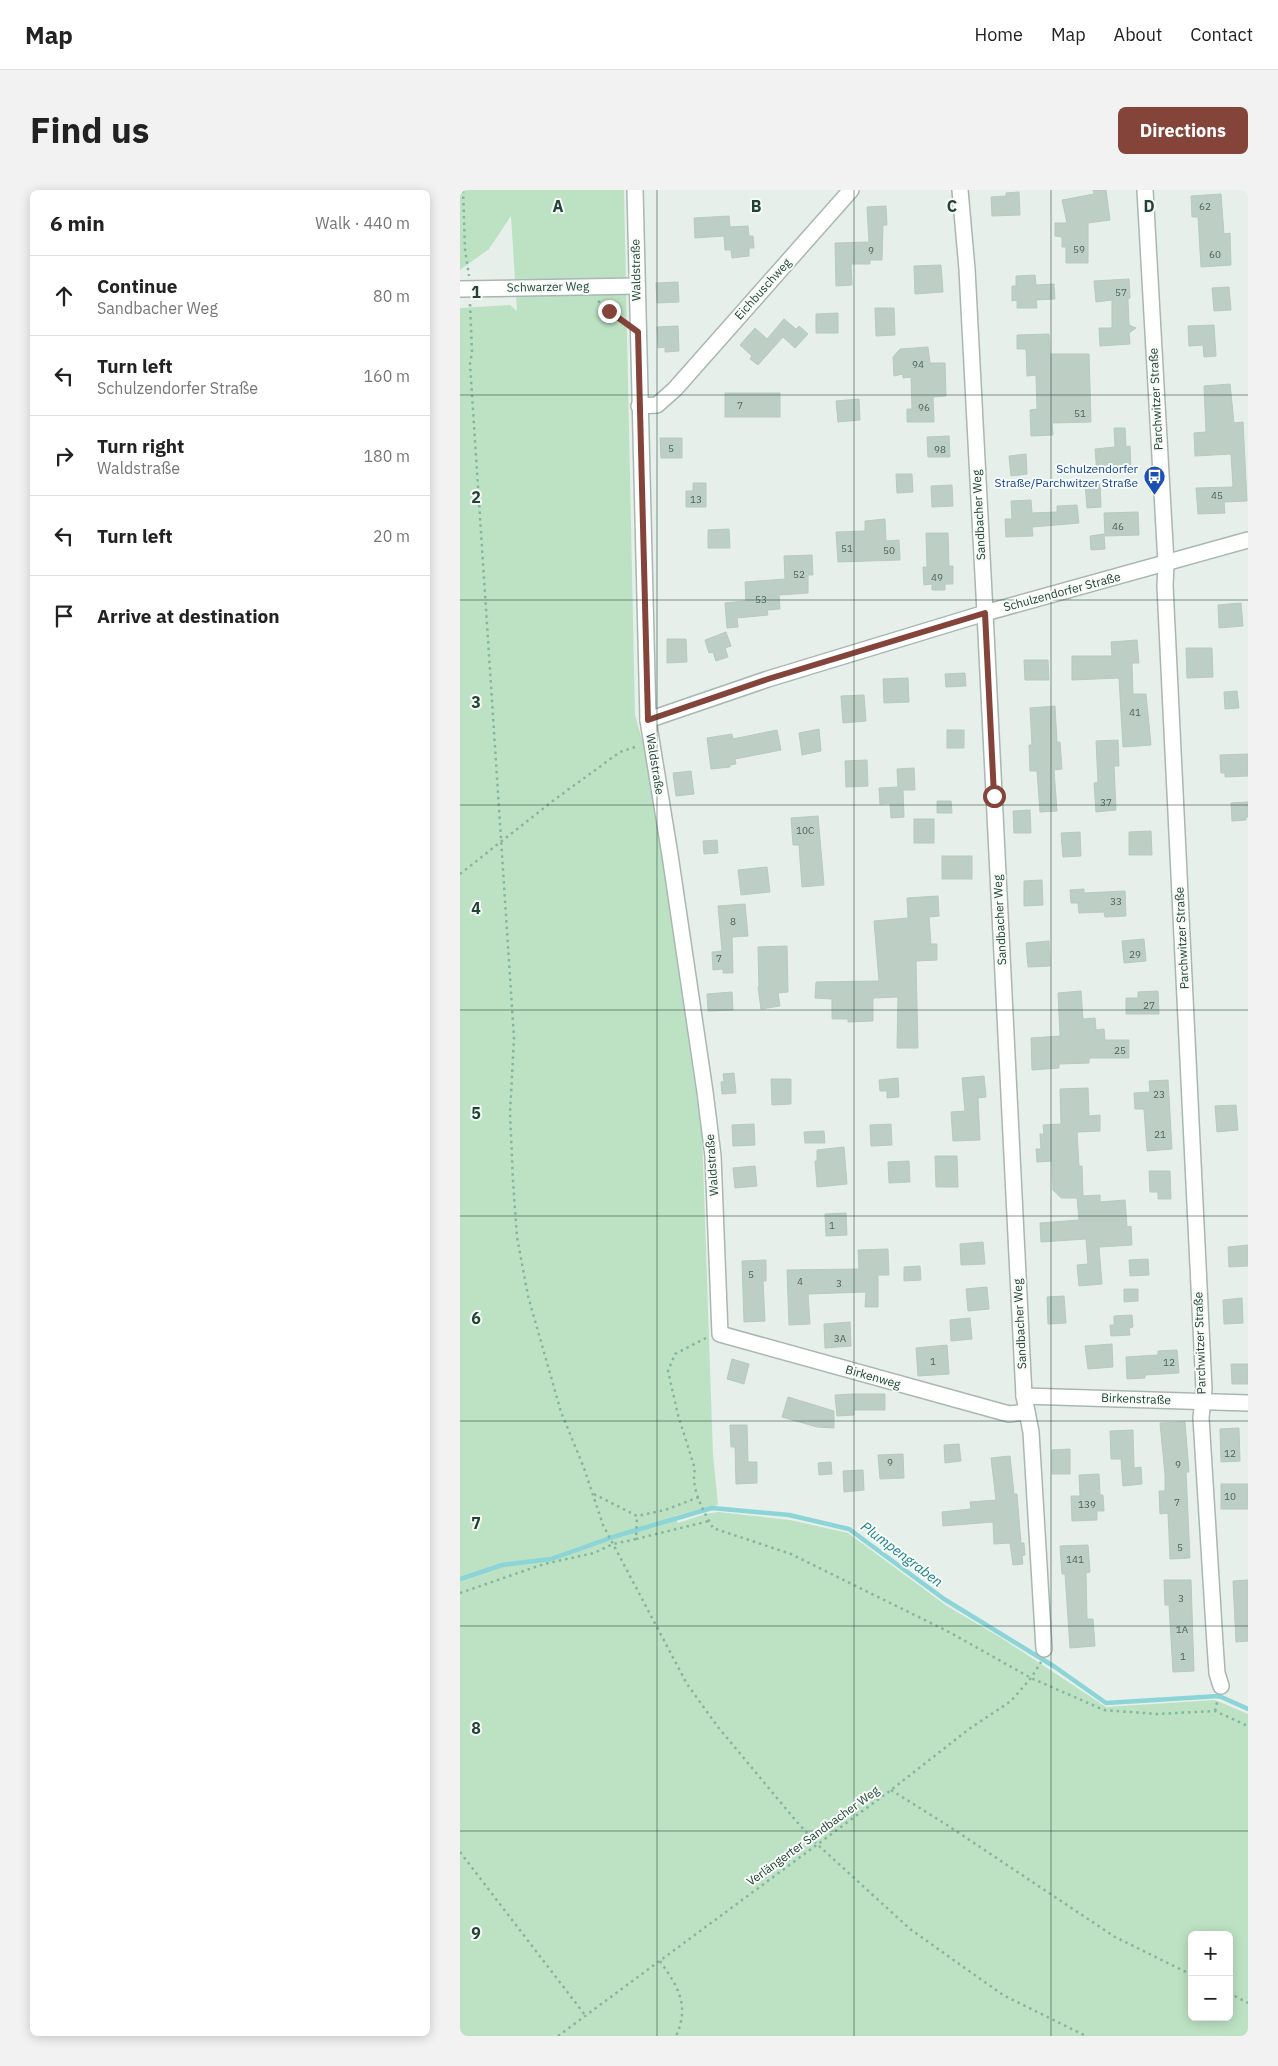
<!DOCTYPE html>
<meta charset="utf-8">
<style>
:root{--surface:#fff;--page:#f2f2f2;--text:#222;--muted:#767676;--line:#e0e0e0;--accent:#84443a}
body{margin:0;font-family:"IBM Plex Sans",sans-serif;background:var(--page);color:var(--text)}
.controls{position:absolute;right:15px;bottom:15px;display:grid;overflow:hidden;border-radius:8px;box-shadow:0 2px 12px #0003}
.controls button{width:45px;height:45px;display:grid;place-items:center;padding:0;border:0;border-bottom:1px solid var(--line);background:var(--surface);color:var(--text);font:25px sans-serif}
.stop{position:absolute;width:15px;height:15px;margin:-11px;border:4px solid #84443a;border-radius:50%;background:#fff}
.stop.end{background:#84443a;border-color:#fff;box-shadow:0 1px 5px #0008}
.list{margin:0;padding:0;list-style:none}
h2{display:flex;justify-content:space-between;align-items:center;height:65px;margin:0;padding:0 20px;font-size:21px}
h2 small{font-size:16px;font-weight:400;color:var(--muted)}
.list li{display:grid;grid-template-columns:32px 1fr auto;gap:15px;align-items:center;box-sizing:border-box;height:80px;padding:0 20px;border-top:1px solid var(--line)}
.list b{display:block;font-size:19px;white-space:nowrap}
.list p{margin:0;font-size:16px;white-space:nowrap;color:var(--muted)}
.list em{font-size:16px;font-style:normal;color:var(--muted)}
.icon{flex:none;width:28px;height:28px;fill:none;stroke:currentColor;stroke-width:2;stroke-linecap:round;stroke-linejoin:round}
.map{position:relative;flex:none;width:788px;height:1846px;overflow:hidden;border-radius:8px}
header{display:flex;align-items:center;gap:30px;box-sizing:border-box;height:70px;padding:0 25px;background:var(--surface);border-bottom:1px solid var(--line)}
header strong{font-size:24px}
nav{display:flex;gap:28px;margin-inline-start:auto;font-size:18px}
.intro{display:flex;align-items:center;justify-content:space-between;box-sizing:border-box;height:120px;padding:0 30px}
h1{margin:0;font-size:35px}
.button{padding:12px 22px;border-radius:8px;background:var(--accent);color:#fff;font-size:18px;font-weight:700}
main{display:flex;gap:30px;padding:0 30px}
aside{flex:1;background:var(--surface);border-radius:8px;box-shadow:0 2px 12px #0003}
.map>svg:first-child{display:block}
.green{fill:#bde2c3;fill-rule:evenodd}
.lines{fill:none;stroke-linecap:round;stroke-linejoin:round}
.stream{stroke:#8bd4d7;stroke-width:4.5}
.building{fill:#bdcec5;stroke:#b7cac0}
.minor-casing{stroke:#a8b8b1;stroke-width:18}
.path{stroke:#84b5a0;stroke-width:2.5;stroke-dasharray:2.5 4;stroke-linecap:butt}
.minor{stroke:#fff;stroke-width:15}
.route{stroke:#84443a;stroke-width:6}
.grid{fill:none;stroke:#234337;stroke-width:1;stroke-opacity:0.55}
.labels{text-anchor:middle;stroke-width:4;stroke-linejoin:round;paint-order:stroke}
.number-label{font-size:10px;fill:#4a665a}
.street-label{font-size:12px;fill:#234337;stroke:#f7fbf8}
.transit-label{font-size:12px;fill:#164399;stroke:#f7fbf8;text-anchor:end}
.water-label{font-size:14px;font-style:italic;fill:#177f85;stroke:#f7fbf8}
.grid-label{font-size:16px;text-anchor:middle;font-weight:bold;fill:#234337;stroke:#f7fbf8;stroke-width:4;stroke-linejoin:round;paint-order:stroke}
</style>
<header>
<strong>Map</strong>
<nav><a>Home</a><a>Map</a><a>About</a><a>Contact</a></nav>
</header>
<div class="intro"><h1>Find us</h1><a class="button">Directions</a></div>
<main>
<aside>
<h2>6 min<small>Walk · 440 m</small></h2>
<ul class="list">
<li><svg class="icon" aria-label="ahead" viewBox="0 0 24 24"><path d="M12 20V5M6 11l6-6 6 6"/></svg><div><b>Continue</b><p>Sandbacher Weg</p></div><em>80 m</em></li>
<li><svg class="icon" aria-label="left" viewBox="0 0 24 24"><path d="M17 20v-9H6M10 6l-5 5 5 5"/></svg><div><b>Turn left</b><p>Schulzendorfer Straße</p></div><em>160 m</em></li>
<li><svg class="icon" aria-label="right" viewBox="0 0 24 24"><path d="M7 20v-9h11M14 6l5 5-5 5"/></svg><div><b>Turn right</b><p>Waldstraße</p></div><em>180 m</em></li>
<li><svg class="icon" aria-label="left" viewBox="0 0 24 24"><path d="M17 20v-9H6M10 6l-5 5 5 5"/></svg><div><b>Turn left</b></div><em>20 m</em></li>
<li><svg class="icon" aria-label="arrive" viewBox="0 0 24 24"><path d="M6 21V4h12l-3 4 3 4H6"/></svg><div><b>Arrive at destination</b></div></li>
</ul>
</aside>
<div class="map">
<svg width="788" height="1846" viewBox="0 0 788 1846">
<rect width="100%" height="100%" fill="#e6efea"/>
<path class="green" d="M0,0H164L175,525L188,571L242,943L253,1265L258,1315L214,1326L218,1333L245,1324L258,1322L330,1330L388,1343L487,1416L543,1449L646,1517L755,1510L788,1524V1846H0V118L50,115L57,121L51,26L29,59L0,80ZM732,1745H769V1827H732Z"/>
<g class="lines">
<polyline class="stream" points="0,1389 42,1375 91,1369 156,1346 252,1318 329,1325 389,1339 484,1409 595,1477 646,1513 759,1506 788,1519"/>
</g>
<g class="building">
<polygon points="633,0 646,0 650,30 628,33 628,73 606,73 606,57 602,57 602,47 595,46 595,33 607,33 602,10 634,4"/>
<polygon points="559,2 560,25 532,26 531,7 546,6 546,3"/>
<polygon points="761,4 764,44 770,43 771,75 741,77 738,27 732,27 731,6"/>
<polygon points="426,16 427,35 423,35 422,70 410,70 410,74 391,74 392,95 376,96 375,53 409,52 407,17"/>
<polygon points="269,26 270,37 288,36 289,46 293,46 294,58 289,58 289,66 272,68 271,60 265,60 264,46 235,48 234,28"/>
<polygon points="481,75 483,102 455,104 454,76"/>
<polygon points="575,85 576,95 594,94 595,109 576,110 577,118 557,118 557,110 552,111 552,96 556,96 556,86"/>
<polygon points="669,89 670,108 668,109 669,135 676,138 669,143 670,154 640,156 639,138 652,138 652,110 636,112 634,91"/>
<polygon points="218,92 219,112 197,113 196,93"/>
<polygon points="769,97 771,120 754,121 752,98"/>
<polygon points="415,118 434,118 435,145 416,146"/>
<polygon points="378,123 378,143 356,143 356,124"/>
<polygon points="324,129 336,139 339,136 348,144 335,158 323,147 298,175 290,169 292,166 280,155 295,138 307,149"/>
<polygon points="754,135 756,166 744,167 743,155 729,156 728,136"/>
<polygon points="218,136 219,161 205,162 205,157 198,158 197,137"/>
<polygon points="589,144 590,164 629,164 631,232 592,233 593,245 571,246 570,220 577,219 576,185 567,186 566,159 557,159 557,145"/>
<polygon points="468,157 470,173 485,173 486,206 473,207 474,232 447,232 447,219 452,219 451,187 443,188 443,184 434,186 433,167 440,159"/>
<polygon points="770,194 774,233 783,232 787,311 764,312 765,323 738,324 736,298 773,297 771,264 735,266 734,243 746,242 744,196"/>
<rect x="265" y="203" width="55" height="24"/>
<polygon points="399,209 400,230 378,232 376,211"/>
<polygon points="654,238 665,238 666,257 670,256 671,283 637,284 635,259 655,257"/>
<polygon points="489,246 490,267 468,267 467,247"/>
<polygon points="200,248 222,248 222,268 201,268"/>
<polygon points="566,264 567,284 551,286 549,266"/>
<polygon points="436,284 452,284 453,302 437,303"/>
<polygon points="640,292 641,317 627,318 625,293"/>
<polygon points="233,293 246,293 246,317 226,317 226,301 233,301"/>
<polygon points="492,295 493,316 472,317 471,296"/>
<polygon points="571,310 572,323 597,322 597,316 617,315 619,333 572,337 573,346 546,347 545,329 552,329 551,311"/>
<polygon points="678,322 679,345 645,346 644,323"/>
<polygon points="425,329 426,351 439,350 440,370 378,372 376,342 405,341 405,331"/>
<polygon points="269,339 270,358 248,358 248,340"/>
<polygon points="466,343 488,343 489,376 493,376 493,394 485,394 485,400 472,400 472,394 464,395 463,377 467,377"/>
<polygon points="644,344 645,359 631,360 630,346"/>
<polygon points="352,365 353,385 348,385 348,403 319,405 320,419 307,420 308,425 277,428 278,437 267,438 265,413 286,411 285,392 325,389 324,366"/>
<polygon points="781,413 783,436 759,438 758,415"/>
<polygon points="266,442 271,456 265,458 268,467 256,471 253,462 249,463 245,450"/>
<polygon points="207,449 226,449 227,472 207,473"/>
<polygon points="677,450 679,473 672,473 673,504 686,504 691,555 663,557 659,488 612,490 612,466 652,466 651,452"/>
<polygon points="726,458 752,458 753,487 727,488"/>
<polygon points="564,470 588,470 589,490 565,490"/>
<polygon points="505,483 506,496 486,497 485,484"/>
<polygon points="448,488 449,512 424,513 423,489"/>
<polygon points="777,501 779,518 765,519 764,502"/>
<polygon points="404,505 406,531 383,533 381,506"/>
<polygon points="595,516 597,552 600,552 602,579 594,580 597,621 580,622 577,581 570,581 569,555 572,555 570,518"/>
<polygon points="359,539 361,561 342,565 339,543"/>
<polygon points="317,540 321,560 275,569 276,574 270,575 270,577 251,579 247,548 272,544 273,549"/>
<rect x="487" y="540" width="17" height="18"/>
<polygon points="658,550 659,576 654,576 656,620 636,622 634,593 638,592 636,551"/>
<polygon points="788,564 788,586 765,587 765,583 761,583 760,565"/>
<polygon points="407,570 408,596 386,597 385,571"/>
<polygon points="454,578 455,600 443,600 444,627 431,628 430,613 420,614 419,598 438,597 437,579"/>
<polygon points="231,581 234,604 216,606 213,583"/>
<polygon points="477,611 491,611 492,623 477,623"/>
<polygon points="788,612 788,627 786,627 786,630 772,631 771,613"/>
<polygon points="570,620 571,643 554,643 553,621"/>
<polygon points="358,626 364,695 342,697 339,655 333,655 331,628"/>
<rect x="454" y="629" width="20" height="24"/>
<polygon points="691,641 692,665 669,665 669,642"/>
<polygon points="620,642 621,666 603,667 601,643"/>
<polygon points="257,650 258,663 244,664 243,651"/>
<rect x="482" y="666" width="30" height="23"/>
<polygon points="307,677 310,702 281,705 278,680"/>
<polygon points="582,690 583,715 564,716 564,691"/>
<polygon points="624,699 624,703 665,701 666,726 645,727 644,722 619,723 618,713 611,713 610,700"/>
<polygon points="478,706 479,726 469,727 471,754 477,754 477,770 456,771 458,858 437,858 438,807 413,808 413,831 388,832 388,829 372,829 372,809 355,808 356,792 419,791 414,731 448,728 447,708"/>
<polygon points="285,714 288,746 272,747 273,783 263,783 263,779 253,780 252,762 262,761 258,716"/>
<polygon points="684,749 686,771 664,773 662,751"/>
<polygon points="589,751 590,776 568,777 566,753"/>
<polygon points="327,756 328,802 318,803 320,816 301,819 298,797 299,797 298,757"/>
<polygon points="621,801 623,829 635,828 636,840 644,839 645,850 669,850 669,868 629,868 629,873 599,874 599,878 572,880 571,848 600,846 598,803"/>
<polygon points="698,801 699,824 666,824 666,808 678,808 678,802"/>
<polygon points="272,802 273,820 248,821 247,804"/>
<polygon points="274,883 276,903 262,904 261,892 264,891 263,884"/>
<polygon points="524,886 526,907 518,908 520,950 493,951 491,922 505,921 502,888"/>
<polygon points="438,888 439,907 427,908 427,901 420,901 419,890"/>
<polygon points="311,889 331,889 331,914 312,915"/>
<polygon points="708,890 712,959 687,961 684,919 675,919 674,903 690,902 689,891"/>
<polygon points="628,898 629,926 640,925 640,941 617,942 619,976 622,976 623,1006 640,1005 640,1012 665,1010 667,1037 671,1036 672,1055 639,1057 642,1094 619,1096 617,1075 628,1074 626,1049 581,1052 580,1033 619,1030 617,1008 601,1008 593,1000 592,971 577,972 576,959 581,959 580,944 584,944 583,935 601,934 600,899"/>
<polygon points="776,915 778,940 757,942 755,916"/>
<polygon points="294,934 295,955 273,956 272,935"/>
<polygon points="431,934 432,955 411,956 410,935"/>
<polygon points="364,941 365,953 345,953 344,942"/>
<polygon points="384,957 387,994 357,997 355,971 357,971 357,960"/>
<polygon points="475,966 497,966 498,997 476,997"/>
<polygon points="449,971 450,992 429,993 428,972"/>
<polygon points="295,976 297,996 275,998 273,978"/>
<polygon points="689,981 710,981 711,1009 698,1009 698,1002 690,1002"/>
<polygon points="386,1023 387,1045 366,1046 365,1024"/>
<polygon points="523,1052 525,1074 501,1075 500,1054"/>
<polygon points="788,1055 788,1076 769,1077 768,1057"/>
<polygon points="428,1059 429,1085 418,1085 418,1117 405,1117 406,1102 348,1104 350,1134 329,1135 327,1080 399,1079 398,1060"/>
<polygon points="688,1069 689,1085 670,1086 669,1070"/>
<polygon points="306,1070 306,1091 303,1091 305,1131 284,1132 282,1071"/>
<polygon points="460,1076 461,1090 444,1091 444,1077"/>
<polygon points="527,1097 529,1119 508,1121 506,1099"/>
<polygon points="664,1099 678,1099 678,1111 664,1112"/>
<polygon points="604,1106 606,1133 588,1134 587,1107"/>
<polygon points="782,1108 783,1133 764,1134 763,1110"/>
<polygon points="672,1125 673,1137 669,1138 670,1145 651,1146 650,1135 654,1135 654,1126"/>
<polygon points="510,1128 512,1149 491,1151 490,1130"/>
<polygon points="390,1132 391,1156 365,1158 364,1134"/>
<polygon points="652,1154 653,1177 628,1179 625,1156"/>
<polygon points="487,1155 489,1184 458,1186 456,1158"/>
<polygon points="717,1160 719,1183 685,1185 685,1188 667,1189 666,1167 698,1165 698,1161"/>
<polygon points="272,1169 289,1174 284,1194 267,1189"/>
<polygon points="771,1174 788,1174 788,1194 772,1194"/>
<polygon points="393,1204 425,1204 425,1220 394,1220 394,1225 377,1226 375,1205"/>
<polygon points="328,1207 374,1221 374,1238 357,1237 322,1227"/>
<polygon points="725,1232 729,1282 726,1282 730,1368 710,1369 708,1323 700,1324 699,1301 705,1301 705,1285 700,1233"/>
<polygon points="270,1235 287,1235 288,1272 297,1272 297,1293 276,1294 275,1257 271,1257"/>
<polygon points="779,1238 780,1271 761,1272 760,1239"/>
<polygon points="673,1240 674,1278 681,1277 682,1294 663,1296 661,1269 651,1269 650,1241"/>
<polygon points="499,1254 501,1271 485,1273 484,1255"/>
<polygon points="610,1259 610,1284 592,1284 592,1260"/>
<polygon points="443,1264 444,1288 420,1289 418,1265"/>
<polygon points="550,1266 554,1304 557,1304 561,1353 564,1353 565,1365 562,1366 563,1374 553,1375 550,1353 534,1354 533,1332 483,1336 482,1322 511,1319 510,1312 536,1310 531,1268"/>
<polygon points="371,1272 372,1284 359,1285 358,1273"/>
<polygon points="403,1280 404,1300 384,1302 383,1281"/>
<polygon points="639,1284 640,1305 643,1305 644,1321 637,1321 637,1330 612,1331 611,1306 620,1306 619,1285"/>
<rect x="761" y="1294" width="27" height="25"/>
<polygon points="628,1355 630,1382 626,1383 627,1429 633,1429 635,1456 610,1458 605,1384 602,1384 600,1356"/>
<polygon points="704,1390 731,1390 734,1481 713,1482 709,1415 705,1415"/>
<polygon points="788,1390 788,1451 776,1452 773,1391"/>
</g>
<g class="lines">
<defs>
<g id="minor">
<polyline points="175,0 188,530 210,665 245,902 253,966 260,1144 549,1224 567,1222"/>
<polyline points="500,0 507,79 525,423 564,1206 571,1242 584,1459"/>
<polyline points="685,0 706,373 705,396 744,1199 741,1228 755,1454 757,1483 761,1496"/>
<polyline points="0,99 177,96"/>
<polyline points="179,216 197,215 215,199 391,0"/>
<polyline points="188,530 308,489 525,423 788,350"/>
<polyline points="564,1206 788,1213"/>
</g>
</defs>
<use href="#minor" class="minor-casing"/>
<g class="path">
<polyline points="3,0 5,59 9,86"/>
<polyline points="138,111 163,131"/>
<polyline points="10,114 12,162 10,174 54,848 50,923 53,991 57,1047 68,1106 101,1222 124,1278 143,1335 227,1494 258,1537 337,1632 357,1654 450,1739 543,1805 626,1846"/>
<polyline points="0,684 94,610 160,562 178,556"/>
<path d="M246,1148L215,1164L208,1181L218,1225L235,1279C230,1298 244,1322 253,1338L331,1364L489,1442L571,1488L644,1520L697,1524L755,1521L788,1536"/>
<polyline points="134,1304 177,1326 205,1320 239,1307"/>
<polyline points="176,1349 249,1331"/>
<polyline points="0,1403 84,1374 134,1363 153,1354 176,1349 177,1326"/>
<polyline points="755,1521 758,1508"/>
<polyline points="431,1600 487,1635 655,1747 732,1785"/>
<polyline points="0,1662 125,1825"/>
<path d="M200,1771C218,1797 230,1815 216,1846"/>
<polyline points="769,1803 788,1813"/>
<polyline points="98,1846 431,1600 509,1539 551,1511 571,1488 581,1472"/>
</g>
<use href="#minor" class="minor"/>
</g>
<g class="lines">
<polyline class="route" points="149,121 178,142 188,530 308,489 525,423 534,606"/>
</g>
<path class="grid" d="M197,0V1846M394,0V1846M591,0V1846M0,205H788M0,410H788M0,615H788M0,820H788M0,1026H788M0,1231H788M0,1436H788M0,1641H788"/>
<defs>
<symbol id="bus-pin" viewBox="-11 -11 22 30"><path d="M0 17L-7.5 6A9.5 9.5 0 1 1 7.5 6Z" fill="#1a4fb4" stroke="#f7fbf8"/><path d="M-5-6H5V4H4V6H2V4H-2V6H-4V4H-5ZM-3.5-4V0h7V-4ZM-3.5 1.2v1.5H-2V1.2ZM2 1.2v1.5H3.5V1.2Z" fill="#fff"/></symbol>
</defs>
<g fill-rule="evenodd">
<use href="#bus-pin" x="682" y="274" width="25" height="34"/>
</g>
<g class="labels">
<g class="number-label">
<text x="745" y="20">62</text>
<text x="619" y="63">59</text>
<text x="411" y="64">9</text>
<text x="755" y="68">60</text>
<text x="661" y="106">57</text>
<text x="458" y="178">94</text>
<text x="280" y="219">7</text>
<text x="464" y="221">96</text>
<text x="620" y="227">51</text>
<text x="211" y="262">5</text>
<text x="480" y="263">98</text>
<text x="757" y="309">45</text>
<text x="236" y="313">13</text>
<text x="658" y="340">46</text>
<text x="387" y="362">51</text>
<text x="429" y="364">50</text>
<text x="339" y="388">52</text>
<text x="477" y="391">49</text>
<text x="301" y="413">53</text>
<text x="675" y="526">41</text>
<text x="646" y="616">37</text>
<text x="345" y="644">10C</text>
<text x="656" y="715">33</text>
<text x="273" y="735">8</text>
<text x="675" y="768">29</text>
<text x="259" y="772">7</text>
<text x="689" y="819">27</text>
<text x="660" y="864">25</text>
<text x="699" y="908">23</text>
<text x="700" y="948">21</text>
<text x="372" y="1039">1</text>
<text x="291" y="1088">5</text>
<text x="340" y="1095">4</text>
<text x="379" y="1097">3</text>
<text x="380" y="1152">3A</text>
<text x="473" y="1175">1</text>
<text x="709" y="1176">12</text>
<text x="770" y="1267">12</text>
<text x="430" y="1276">9</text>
<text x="718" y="1278">9</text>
<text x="770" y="1310">10</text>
<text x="717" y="1316">7</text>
<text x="627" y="1318">139</text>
<text x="720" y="1361">5</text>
<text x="615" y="1373">141</text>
<text x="721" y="1412">3</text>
<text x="722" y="1443">1A</text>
<text x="723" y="1470">1</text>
</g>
<g class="street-label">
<text transform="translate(176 80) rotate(-91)" y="4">Waldstraße</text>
<text transform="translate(88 97) rotate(-1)" y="4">Schwarzer Weg</text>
<text transform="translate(303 99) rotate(-48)" y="4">Eichbuschweg</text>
<text transform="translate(696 209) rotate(-93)" y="4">Parchwitzer Straße</text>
<text transform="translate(519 325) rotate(-93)" y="4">Sandbacher Weg</text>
<text transform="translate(602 402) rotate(-15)" y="4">Schulzendorfer Straße</text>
<text transform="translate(195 574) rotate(81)" y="4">Waldstraße</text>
<text transform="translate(540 730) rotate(-93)" y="4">Sandbacher Weg</text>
<text transform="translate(722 748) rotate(-93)" y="4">Parchwitzer Straße</text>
<text transform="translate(252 975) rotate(-94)" y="4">Waldstraße</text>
<text transform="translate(560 1134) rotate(-93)" y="4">Sandbacher Weg</text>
<text transform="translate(740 1153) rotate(-92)" y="4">Parchwitzer Straße</text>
<text transform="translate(413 1187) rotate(16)" y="4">Birkenweg</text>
<text transform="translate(676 1209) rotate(2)" y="4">Birkenstraße</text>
<text transform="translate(353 1646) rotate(-36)" y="4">Verlängerter Sandbacher Weg</text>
</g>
<g class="transit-label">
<text x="678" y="283">Schulzendorfer<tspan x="678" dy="14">Straße/Parchwitzer Straße</tspan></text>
</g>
<g class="water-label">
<text transform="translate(442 1364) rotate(37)" y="5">Plumpengraben</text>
</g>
</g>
<g class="grid-label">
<text x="98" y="22">A</text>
<text x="296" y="22">B</text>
<text x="492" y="22">C</text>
<text x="689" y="22">D</text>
<text x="16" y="108">1</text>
<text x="16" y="313">2</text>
<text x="16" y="518">3</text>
<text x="16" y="724">4</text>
<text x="16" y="929">5</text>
<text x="16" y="1134">6</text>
<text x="16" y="1339">7</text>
<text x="16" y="1544">8</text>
<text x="16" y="1749">9</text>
</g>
</svg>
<div class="controls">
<button>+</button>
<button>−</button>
</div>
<div class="stop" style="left:534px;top:606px"></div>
<div class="stop end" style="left:149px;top:121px"></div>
</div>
</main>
